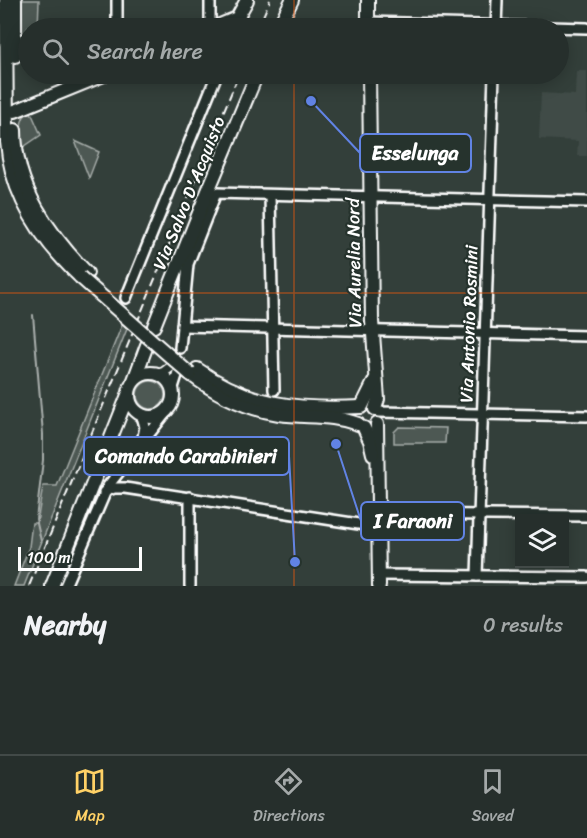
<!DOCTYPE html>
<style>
:root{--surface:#262f2c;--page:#2e3734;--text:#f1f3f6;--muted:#a4a9a9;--line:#424a48;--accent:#ffd166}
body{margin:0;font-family:Sriracha,sans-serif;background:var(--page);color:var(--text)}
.controls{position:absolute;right:18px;bottom:18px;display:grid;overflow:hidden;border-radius:0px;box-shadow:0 3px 15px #0003}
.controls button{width:54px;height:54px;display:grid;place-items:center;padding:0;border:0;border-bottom:2px solid var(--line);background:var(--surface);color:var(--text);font:30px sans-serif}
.scale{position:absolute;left:18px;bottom:15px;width:124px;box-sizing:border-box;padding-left:6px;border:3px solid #fff;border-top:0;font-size:16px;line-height:21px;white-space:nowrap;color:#fff;-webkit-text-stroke:4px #26332d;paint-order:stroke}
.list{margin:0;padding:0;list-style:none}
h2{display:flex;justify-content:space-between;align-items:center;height:78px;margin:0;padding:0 24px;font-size:26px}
h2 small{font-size:20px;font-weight:400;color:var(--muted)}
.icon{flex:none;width:33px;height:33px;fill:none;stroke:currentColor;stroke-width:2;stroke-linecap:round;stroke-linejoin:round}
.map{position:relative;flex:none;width:587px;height:586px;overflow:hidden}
.search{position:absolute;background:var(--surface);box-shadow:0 3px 15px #0003;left:18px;right:18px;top:18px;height:66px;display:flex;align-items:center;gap:15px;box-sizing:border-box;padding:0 21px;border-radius:33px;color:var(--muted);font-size:22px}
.sheet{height:168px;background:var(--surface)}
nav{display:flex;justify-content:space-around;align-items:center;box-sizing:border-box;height:84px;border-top:2px solid var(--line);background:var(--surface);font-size:16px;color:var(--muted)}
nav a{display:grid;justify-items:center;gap:3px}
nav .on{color:var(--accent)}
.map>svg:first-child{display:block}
.built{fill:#404c47}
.green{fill:#4d5853;stroke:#a6aca9;stroke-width:1.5}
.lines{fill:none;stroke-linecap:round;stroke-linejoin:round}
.stream{stroke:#abb0ae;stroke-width:2}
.street-casing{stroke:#fff;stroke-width:14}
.secondary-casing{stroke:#fff;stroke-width:16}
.street{stroke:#26332d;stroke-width:9}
.secondary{stroke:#26332d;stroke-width:12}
.rail{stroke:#fff;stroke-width:2;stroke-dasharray:9 4.5;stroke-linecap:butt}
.secondary-bridge-casing{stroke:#fff;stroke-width:16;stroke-linecap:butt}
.secondary-bridge{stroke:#26332d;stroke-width:12}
.grid{fill:none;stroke:#e8590c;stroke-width:1.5;stroke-opacity:0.55}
.labels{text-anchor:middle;stroke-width:4.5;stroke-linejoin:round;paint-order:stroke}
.street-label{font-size:18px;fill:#fff;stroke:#26332d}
.leader{fill:none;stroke:#6183e4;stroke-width:2}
.callout-dot{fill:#6183e4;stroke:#26332d;stroke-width:2}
.callout{fill:#26332d;stroke:#6183e4;stroke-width:2}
.callout-label{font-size:20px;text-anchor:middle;font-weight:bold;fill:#fff}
</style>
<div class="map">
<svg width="587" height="586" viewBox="0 0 587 586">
<rect width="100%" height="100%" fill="#333f3a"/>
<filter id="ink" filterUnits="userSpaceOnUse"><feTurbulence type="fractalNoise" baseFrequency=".0167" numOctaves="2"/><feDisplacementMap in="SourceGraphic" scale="12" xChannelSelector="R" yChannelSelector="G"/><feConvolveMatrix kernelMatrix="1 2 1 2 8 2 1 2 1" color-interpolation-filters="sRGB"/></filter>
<g filter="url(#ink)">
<polygon class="built" points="576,71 587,71 587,156 577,156 578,141 539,139 541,93 575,95"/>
<g class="green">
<polygon points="19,0 39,0 38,28 28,28 28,39 19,38"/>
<path d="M30,110L41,135L22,148C20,136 18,118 30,110Z"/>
<polygon points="75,141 99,152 89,178"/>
<polygon points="122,325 127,329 24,586 14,586 29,547 32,523 37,523 43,486 57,486"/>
<circle cx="151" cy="395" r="14"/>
<polygon points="399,427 446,428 445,443 394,443 394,432"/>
</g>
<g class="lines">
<polyline class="stream" points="33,315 43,434 43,460 36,519 41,541"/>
<defs>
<g id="street">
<polyline points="368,22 587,28"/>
<polyline points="117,28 117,0"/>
<polyline points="210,28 210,0"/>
<polyline points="496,28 497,0"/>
<polyline points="270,195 274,390"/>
<polyline points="126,298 217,74"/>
<polyline points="182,326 587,336"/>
<polyline points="180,348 188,264 216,193 587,202"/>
<polyline points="160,375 172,366"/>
<polyline points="172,391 178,372"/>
<polyline points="378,412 587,416"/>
<polyline points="142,416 145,427 143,437"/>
<polyline points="104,492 114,488 125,488 378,527"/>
<polyline points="190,497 190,586"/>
<polyline points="378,514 587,516"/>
<polyline points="379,575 587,577"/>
<polyline points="477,576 494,74"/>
<polyline points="65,586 108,486 168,410"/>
</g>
<g id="secondary">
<path d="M6,0L7,142C11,196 42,241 80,277"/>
<polyline points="15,0 15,56"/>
<polyline points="368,0 368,28"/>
<polyline points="213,28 237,18 247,0"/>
<polyline points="278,28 292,0"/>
<polyline points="369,74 372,321 378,399 375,409"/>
<polyline points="15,111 106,74"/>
<path d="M15,130C15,187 49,234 87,273"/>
<polyline points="154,326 203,203 257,74"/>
<path d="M197,369C249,406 299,410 361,407"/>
<circle cx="151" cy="395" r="22"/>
<path d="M190,374C216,394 246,409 279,414C307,418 331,414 358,424"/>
<polyline points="134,380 147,345"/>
<polyline points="362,406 375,380"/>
<polyline points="377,424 379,586"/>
<polyline points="364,428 370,441 373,454"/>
<polyline points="52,586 128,395"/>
</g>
</defs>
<use href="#street" class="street-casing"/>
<use href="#secondary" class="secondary-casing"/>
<use href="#street" class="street"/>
<use href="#secondary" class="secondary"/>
<g class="rail">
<polyline points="258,28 270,0"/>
<polyline points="29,586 239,74"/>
</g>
<defs>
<polyline id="secondary-bridge" points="80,277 190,374"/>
</defs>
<use href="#secondary-bridge" class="secondary-bridge-casing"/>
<use href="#secondary-bridge" class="secondary-bridge"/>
</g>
</g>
<path class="grid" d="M294,0V28M294,74V586M0,293H587"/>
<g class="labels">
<g class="street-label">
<text transform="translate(189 193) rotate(-68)" y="6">Via Salvo D'Acquisto</text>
<text transform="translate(354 263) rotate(-91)" y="6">Via Aurelia Nord</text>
<text transform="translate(469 324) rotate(-88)" y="6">Via Antonio Rosmini</text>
</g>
</g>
<path class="leader" d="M311 101L360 153M295 562L289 456M336 444L361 521"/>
<g class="callout-dot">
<circle cx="311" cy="101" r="6"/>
<circle cx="295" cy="562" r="6"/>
<circle cx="336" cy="444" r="6"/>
</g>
<g class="callout">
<rect x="360" y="134" width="111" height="38" rx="6"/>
<rect x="84" y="437" width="205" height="38" rx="6"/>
<rect x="361" y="502" width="103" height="38" rx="6"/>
</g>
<g class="callout-label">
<text x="415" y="160">Esselunga</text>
<text x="186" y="463">Comando Carabinieri</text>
<text x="413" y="528">I Faraoni</text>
</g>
</svg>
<div class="controls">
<button><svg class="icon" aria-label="layers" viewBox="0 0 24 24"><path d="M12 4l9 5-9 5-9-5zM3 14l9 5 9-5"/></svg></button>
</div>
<div class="scale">100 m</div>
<div class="search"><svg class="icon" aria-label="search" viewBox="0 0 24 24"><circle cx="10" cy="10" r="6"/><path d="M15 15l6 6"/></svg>Search here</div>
</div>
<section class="sheet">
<h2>Nearby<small>0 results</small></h2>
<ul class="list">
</ul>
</section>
<nav>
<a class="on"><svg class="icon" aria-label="map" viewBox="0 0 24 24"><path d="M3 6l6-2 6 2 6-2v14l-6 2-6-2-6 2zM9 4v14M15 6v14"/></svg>Map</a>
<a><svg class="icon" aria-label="directions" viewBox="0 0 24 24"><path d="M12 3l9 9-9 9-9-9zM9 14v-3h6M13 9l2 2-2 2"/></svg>Directions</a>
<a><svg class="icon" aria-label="saved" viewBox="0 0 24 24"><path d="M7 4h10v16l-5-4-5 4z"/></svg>Saved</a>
</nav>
